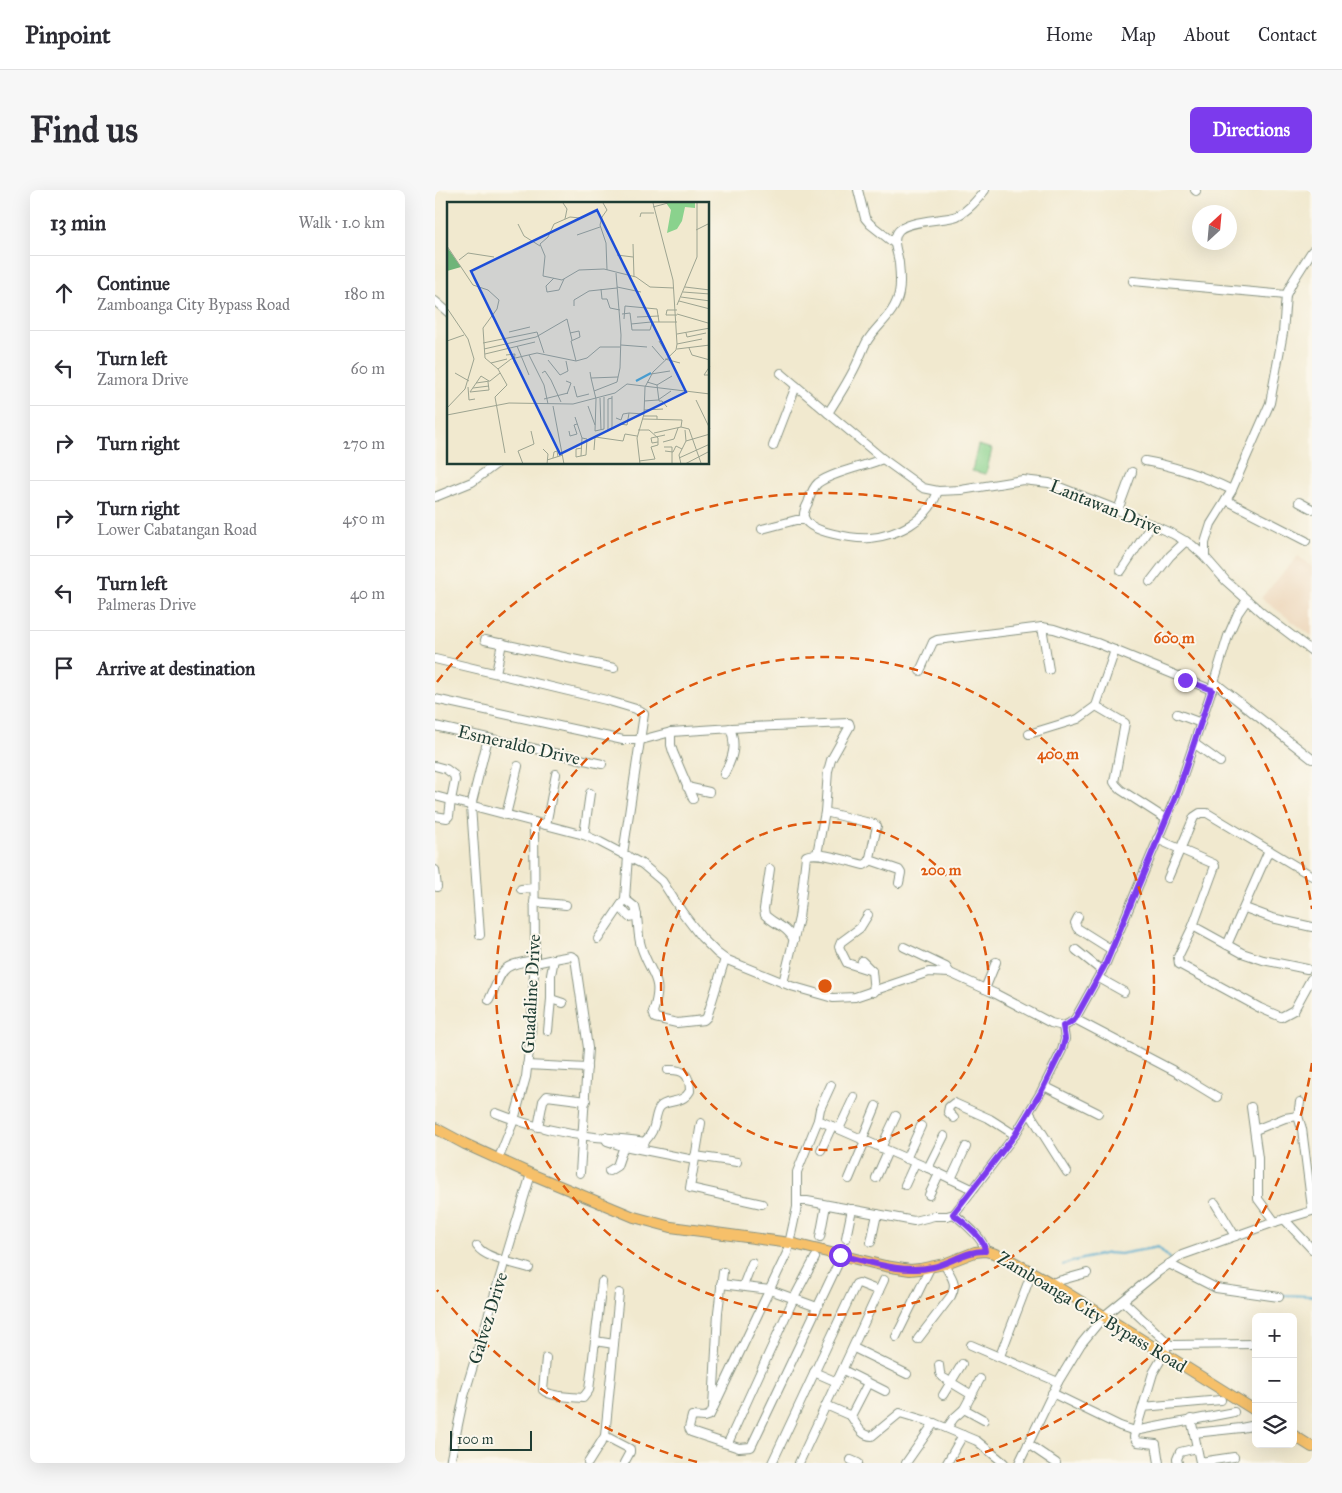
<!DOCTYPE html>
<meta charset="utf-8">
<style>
:root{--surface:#fff;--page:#f7f7f7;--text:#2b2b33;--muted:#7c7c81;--line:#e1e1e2;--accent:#7c3aed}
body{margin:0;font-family:"IM FELL Great Primer",serif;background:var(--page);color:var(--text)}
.controls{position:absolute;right:15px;bottom:15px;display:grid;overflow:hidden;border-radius:8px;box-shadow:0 5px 20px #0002}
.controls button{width:45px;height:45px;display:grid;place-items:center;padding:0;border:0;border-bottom:1px solid var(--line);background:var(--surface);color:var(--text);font:25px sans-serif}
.compass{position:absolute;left:757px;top:15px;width:45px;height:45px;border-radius:50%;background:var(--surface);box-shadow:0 5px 20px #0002;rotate:26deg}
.scale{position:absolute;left:15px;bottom:12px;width:82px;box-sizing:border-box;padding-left:5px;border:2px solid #1f3d34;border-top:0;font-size:14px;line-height:18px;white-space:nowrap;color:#1f3d34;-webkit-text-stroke:4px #fbf7ec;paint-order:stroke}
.stop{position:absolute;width:15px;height:15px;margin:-11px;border:4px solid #7c3aed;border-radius:50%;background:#fff}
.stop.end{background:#7c3aed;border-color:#fff;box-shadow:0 1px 5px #0008}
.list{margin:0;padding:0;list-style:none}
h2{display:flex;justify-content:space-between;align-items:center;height:65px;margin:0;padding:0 20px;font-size:21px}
h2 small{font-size:16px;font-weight:400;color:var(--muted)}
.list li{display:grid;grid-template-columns:32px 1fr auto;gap:15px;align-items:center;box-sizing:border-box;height:75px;padding:0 20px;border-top:1px solid var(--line)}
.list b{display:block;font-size:19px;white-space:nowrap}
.list p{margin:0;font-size:16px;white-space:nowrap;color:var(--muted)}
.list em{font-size:16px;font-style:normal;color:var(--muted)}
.icon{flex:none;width:28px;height:28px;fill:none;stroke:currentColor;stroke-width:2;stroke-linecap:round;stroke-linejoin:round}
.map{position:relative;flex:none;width:877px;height:1273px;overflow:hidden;border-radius:8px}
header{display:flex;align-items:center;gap:30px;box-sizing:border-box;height:70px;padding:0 25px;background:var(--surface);border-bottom:1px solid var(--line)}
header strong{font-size:24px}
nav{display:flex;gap:28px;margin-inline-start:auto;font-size:18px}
.intro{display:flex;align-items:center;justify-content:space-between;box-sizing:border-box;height:120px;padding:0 30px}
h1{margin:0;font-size:35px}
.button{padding:12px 22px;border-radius:8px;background:var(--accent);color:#fff;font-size:18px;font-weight:700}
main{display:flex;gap:30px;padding:0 30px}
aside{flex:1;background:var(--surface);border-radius:8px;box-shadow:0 5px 20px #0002}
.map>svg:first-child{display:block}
.built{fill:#edd7bb}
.green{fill:#8ad28d;stroke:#548860}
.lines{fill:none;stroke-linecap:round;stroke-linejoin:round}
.stream{stroke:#51aace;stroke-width:2}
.minor-casing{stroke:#889382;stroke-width:10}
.major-casing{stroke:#889382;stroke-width:12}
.minor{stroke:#fff;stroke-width:8}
.major{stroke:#f6c06b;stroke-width:10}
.route{stroke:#7c3aed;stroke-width:6}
.ring{fill:none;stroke:#de580e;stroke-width:2.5;stroke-dasharray:9 6}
.labels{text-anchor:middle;stroke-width:4;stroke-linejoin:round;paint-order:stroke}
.street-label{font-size:18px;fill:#1f3d34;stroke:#fbf7ec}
.inset-river{fill:none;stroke:#51aace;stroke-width:2.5}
.inset-road{fill:none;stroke:#9da491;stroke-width:1}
.view{fill:#1d4ed8;fill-opacity:0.15;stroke:#1d4ed8;stroke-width:2.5}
.inset-edge{fill:none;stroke:#1f3d34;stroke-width:2.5}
.centre{fill:#de580e;stroke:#fbf7ec;stroke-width:2.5}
.ring-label{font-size:15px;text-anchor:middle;font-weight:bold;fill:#de580e;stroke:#fbf7ec;stroke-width:4;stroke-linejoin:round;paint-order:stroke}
</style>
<header>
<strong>Pinpoint</strong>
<nav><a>Home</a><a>Map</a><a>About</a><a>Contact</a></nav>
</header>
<div class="intro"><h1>Find us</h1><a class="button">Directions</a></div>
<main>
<aside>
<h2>13 min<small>Walk · 1.0 km</small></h2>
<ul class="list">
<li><svg class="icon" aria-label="ahead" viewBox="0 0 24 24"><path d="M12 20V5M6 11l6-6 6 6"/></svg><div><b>Continue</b><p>Zamboanga City Bypass Road</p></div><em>180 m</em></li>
<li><svg class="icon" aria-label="left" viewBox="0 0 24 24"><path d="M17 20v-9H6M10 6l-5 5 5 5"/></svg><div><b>Turn left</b><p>Zamora Drive</p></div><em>60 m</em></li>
<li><svg class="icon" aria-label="right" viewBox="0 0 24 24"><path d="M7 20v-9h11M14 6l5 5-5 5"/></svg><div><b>Turn right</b></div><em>270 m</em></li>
<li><svg class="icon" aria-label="right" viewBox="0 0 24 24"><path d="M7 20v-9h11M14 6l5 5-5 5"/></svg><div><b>Turn right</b><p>Lower Cabatangan Road</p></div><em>450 m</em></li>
<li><svg class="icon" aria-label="left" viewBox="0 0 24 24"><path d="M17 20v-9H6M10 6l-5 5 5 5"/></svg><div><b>Turn left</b><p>Palmeras Drive</p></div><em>40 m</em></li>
<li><svg class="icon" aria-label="arrive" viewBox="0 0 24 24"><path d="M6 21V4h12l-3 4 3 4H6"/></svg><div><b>Arrive at destination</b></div></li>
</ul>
</aside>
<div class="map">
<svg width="877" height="1273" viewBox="0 0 877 1273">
<rect width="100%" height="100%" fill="#fbf7ec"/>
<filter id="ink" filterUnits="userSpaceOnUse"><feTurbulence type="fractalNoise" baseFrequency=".02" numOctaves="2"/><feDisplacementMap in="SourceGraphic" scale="10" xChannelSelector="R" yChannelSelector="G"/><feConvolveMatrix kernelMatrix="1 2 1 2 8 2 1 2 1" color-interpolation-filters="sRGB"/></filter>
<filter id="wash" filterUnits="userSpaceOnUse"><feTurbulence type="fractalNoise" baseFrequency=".0096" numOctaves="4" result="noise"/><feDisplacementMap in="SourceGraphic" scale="20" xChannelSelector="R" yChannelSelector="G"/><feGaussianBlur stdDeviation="1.12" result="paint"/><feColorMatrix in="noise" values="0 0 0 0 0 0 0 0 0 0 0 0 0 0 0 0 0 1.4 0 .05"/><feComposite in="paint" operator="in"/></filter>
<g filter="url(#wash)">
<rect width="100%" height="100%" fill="#f1e9cf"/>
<polygon class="built" points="863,366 877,377 877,446 826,408"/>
<polygon class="green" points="543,255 557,259 551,284 537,281"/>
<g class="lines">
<g class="stream">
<polyline points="628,1075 639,1071 673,1063 685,1064 723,1057 736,1070"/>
<polyline points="847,1105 877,1106"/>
</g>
</g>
</g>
<g filter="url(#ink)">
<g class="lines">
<defs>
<g id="minor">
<polyline points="423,0 430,28 435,34 459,53"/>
<path d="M550,0C542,10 534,20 522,26C509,31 468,30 462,43C457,53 463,63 464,73C465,83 466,94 464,103C460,125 441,135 431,153C428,159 426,165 423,171C415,189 404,206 393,223L448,269L488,298L503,301L526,300L588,290L614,293L683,320L738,344L757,355L770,367L791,391L827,423L877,461"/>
<polyline points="760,0 761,1"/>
<polyline points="698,91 851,105"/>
<polyline points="0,111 14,123"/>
<polyline points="346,183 393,223"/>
<polyline points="338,256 361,196"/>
<path d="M448,269C430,276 398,282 383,293C378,297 375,306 373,313C371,317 368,322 369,327C373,343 421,349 435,348C448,347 464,342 475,335C488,327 498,316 503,301"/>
<path d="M710,271C740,276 770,287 797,300"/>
<polyline points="0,307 37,292 61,274"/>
<polyline points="791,310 871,351"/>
<polyline points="864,312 877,319"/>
<polyline points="683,320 697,282"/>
<polyline points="327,339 361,330 370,330"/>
<polyline points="770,367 770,353 776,334 796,302 835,213 848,143 851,105 858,91 877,61"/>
<polyline points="686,381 717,334"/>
<polyline points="715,392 735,366 751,351"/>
<polyline points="607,437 614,480"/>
<polyline points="50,450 179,478"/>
<polyline points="680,460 661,516 690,533 679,592 681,595 686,600 731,629"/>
<polyline points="0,469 171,510 201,519 209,524 188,664"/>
<polyline points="485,481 498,452 502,450 607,437 619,439 662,453 777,500"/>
<polyline points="61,483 67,453"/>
<polyline points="779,492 877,569"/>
<polyline points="0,509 188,550 206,550 236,542 313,537 414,533 415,536 396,570 393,581 390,622 382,664"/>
<polyline points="742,524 766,533"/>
<polyline points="0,536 167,574"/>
<polyline points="236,542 236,555 238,562 258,609"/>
<polyline points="594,544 643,529 661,516"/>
<polyline points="760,554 785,572"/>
<polyline points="0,576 11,579 19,585 20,590 16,610 14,626 12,628 0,626"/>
<path d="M289,584C298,568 302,555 295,538"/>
<polyline points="252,597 274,602"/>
<polyline points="0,606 149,645 165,652 207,674 227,691 247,722 266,747 282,763 290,769 356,796 398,808 420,807 494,782 515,783 561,804 616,833 628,836 633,834 640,829 671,773 743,601 776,502 793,446 803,423 812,410"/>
<polyline points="71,625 83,576"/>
<polyline points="111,635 121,584"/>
<polyline points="149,645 155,603"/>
<polyline points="722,649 779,674 780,676 758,736 743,767 744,774 825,818 846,827 859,820 876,789"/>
<polyline points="435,670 464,680 466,683 464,693"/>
<path d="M335,679L329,719L330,725C340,735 352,736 359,750"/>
<polyline points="0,680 2,697"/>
<polyline points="733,688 759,627 765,623 772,623 877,686"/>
<polyline points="86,699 99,698"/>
<path d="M190,709L200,717C204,730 202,743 206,756C215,786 230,787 218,822L220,828L242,833L269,830L272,827L290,769"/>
<polyline points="99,712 131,715"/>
<polyline points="185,717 194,727 202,725"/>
<polyline points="810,718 837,728 877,737"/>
<polyline points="433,725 425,738 406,752 404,757 412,773 437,781"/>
<polyline points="643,727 640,733 642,738 677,760"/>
<polyline points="758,736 807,763 828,770 872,779"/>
<polyline points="45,745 36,616 53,548"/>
<polyline points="163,749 190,709 193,666"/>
<polyline points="792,755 834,660"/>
<polyline points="469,757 511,777 515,783"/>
<polyline points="641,760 667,781"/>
<polyline points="119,769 136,766 140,768 153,858 145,983"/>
<polyline points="427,771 437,781 439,802"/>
<polyline points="100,773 119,769 116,785 116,809 128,813"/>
<polyline points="664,788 689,802"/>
<path d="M348,793L364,728L371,666C383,660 415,672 429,675L434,672L442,636L439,634L390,622"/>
<polyline points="550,799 561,772"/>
<path d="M54,810C69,779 64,775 100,770"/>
<polyline points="640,829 741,882 782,907"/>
<polyline points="113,841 116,809"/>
<polyline points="92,875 152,878"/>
<polyline points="396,895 385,919 383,930 493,978 537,999"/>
<polyline points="609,896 663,923"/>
<polyline points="865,912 863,926 867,939 877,1018"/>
<polyline points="816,917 823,968 823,1009 840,1032"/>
<polyline points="594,922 632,982"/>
<path d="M61,923C92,935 127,944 160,947C177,948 193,949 210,952"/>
<polyline points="519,928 513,922 514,917 519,913 555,929 580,945"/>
<polyline points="383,930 362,982 362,1017 352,1063 275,1225 269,1227 257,1226 254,1238 256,1242 304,1258 316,1257 402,1076"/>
<polyline points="266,933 255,998 327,1014"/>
<polyline points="103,937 108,911 112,906 151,911"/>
<polyline points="404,939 419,907"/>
<polyline points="820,940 850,928 863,926"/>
<polyline points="170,947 172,951 184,955 259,970"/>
<polyline points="427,950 441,916"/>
<path d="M203,958C210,952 217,945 219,936C221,930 221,922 225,917C231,909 247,915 255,901C255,885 249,879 233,880"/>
<polyline points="446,958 461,926"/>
<polyline points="386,960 397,936"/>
<polyline points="260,966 302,972"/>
<polyline points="471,969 486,936"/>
<polyline points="63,970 79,930 91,887 96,843 100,764 99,632"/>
<polyline points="493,978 509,946"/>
<polyline points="174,981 182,976 189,956"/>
<polyline points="441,988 453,961"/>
<polyline points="414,989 430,951"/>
<polyline points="516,989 531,957"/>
<polyline points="470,995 480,973"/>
<polyline points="494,1005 504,984"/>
<polyline points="363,1011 372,1011 479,1031 499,1026 512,1026 519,1024 580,945 606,902 627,860 630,849 628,836"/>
<polyline points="780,1013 800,1046"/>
<path d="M519,1024C528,1032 550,1049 550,1061"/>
<polyline points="849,1029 877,1059"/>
<polyline points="385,1047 391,1015"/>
<polyline points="411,1048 417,1019"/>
<polyline points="436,1052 442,1024"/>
<path d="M42,1056C49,1068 81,1074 94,1078"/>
<polyline points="734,1074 781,1098 844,1107"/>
<polyline points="616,1093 652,1083"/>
<polyline points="286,1094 335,1100 382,1117"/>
<polyline points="308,1096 317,1073"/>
<polyline points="688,1111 735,1155 821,1154"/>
<polyline points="461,1147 495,1078"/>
<path d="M483,1149L516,1106C523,1092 516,1087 509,1074"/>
<polyline points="160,1151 167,1092"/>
<polyline points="536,1155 623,1192"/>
<polyline points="419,1158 472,1184"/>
<polyline points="565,1166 597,1082"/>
<path d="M111,1168L108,1200C115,1207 138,1207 148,1208L154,1200L160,1151L179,1154"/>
<polyline points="504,1175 505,1183 507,1187 537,1205"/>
<polyline points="408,1180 450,1201"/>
<polyline points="379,1182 402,1192"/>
<polyline points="617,1203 685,1236 700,1241 799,1222"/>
<polyline points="508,1205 527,1174"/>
<polyline points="391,1215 416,1226 433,1193"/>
<polyline points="278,1217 283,1122 288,1082"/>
<polyline points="708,1217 786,1210"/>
<polyline points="529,1219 549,1230"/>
<path d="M416,1226C422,1235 426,1246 437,1246L465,1223L499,1233L542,1251L569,1273"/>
<polyline points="756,1229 765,1272 799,1267"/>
<polyline points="512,1238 519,1228 529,1219 545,1189"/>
<polyline points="759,1243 806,1238 821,1235"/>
<polyline points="170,1246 195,1259 195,1262 189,1273"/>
<polyline points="293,1253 359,1108 380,1068"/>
<polyline points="593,1254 621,1273"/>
<polyline points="416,1270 423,1273"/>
<polyline points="15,1273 29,1206 96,984"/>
<polyline points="153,1273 170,1246 184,1103"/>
<polyline points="337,1273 421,1094 424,1093 444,1101"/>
<polyline points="364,1273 449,1090"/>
<polyline points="471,1273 499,1233"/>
<polyline points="512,1273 528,1245"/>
<polyline points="584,1273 623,1192 646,1154 669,1126 723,1082 747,1065 840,1032 877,1021"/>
<polyline points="724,1273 721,1254 702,1252 699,1247 718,1183 731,1161"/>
<polyline points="743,1273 742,1269 745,1262 762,1258"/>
</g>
<g id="major">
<polyline points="0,938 30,954 96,984 199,1027 236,1037 355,1053 450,1076 475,1080 485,1079 509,1074 540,1062 550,1061 558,1063 577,1071 616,1093 821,1221"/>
<polyline points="858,1245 877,1257"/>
</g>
</defs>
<use href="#minor" class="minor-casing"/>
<use href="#major" class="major-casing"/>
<use href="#minor" class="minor"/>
<use href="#major" class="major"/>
</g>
</g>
<g class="lines" filter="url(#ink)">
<path class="route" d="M405,1065C435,1072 467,1084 498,1077C515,1073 533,1060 550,1061C550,1048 528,1032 518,1024L580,945L606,902L627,860L630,849L628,836L633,834L640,829L671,773L743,601L776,502L777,500L750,490"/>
</g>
<g class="ring">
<circle cx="390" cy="796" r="164"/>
<circle cx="390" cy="796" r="329"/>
<path d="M877 873A493 493 0 0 1 518 1272M262 1272A493 493 0 0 1 2 1100M2 492A493 493 0 0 1 877 719"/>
</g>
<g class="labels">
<g class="street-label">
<text transform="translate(671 317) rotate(22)" y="6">Lantawan Drive</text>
<text transform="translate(84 555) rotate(13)" y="6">Esmeraldo Drive</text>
<text transform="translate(96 804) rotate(-87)" y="6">Guadaline Drive</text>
<text transform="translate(657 1122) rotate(31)" y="6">Zamboanga City Bypass Road</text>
<text transform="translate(53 1128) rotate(-73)" y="6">Galvez Drive</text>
</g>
</g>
<g transform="translate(12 12)">
<rect width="262" height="262" fill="#f1e9cf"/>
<path d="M211,1H248V6L238,5L235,19L230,27L220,31L224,8L219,1Z" fill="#8ad28d"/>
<path d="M0,45L14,65L0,69Z" fill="#6fb478"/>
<path class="inset-river" d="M189,179L204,171"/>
<path class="inset-road" d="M116,1L120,7L118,17M156,1L160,8L155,15L153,23L159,41L160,68M206,5L221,1M193,15L194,11H207M133,16L123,15L107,22L101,35L93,42L98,54L96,74L115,78L132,68L157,67L189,75L203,85L227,86M71,22L77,34L93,44M249,28L263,21M130,33L153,25M186,42L187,75M0,44L26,83L41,88L52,98L50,107L36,126L38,156M170,53L186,55M12,58L21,51L47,55M107,76L99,84L100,90L112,88L117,77M170,85L194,90M238,85L263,88M154,87L155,97H160L163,106L173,108M236,90L263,92M234,95L263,99M232,99L263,107M230,103L250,55V1M127,104V98L142,89L170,86M0,106L21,137L27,157L18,187L0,206M230,108H220L219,113H230M175,112L183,111L185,128H203L205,121M230,112L261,121M190,115L212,114M177,117L178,104L210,107L212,120M206,120H230M184,122L204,120M62,130L83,125M123,131L132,129L133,135L124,139L129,159M239,131L240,135L259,131M230,132L263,126M0,139L17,133M212,139L221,154M36,141L90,130L97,151M230,142L255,137M174,143L200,145M70,144L82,173M205,144L217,158M242,146L245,153L263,158M37,147L89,135L120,117L125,138M230,147L263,143M38,152L88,140M59,153L68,152L67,160L73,169M82,153L97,183L101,202M38,156L51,167L60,183L48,195L58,251M218,157L233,161M101,158L113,173L121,169L119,159M44,161L60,157M263,164L257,173H263M51,167L64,157L90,151L129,159L140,156L153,145H173M143,170L144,176L171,175M8,171L22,179M95,171L98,169L104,178L114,200M204,172L223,169M144,176L149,197L148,229L157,227V195M119,179L124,181L120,192M41,180L42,188L23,190L34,174L42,179M200,180L210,183L225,174M29,181L43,179L53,171M210,183L212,199H215L220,205M127,184L130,195L142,192M21,185L22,198L28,197M26,186L42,184M147,189L170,180L173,166L174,133L169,71M153,196L154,228M97,197L121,191M249,198L263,227M197,199L211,198L224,189M106,204L117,262M141,204L148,223M197,208L216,207M0,213L62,201L126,202L168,191L180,182L263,192M197,214H210V217M128,215L135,236L134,254M169,216L174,218L176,212L182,211L197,212M196,217L235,218L234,225M173,222L180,223L182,211M242,227L254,261M161,228L165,226V194M161,228V197L165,196M191,228H202L211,236V243L204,245L208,257L192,259M122,229L123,234L130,232L127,223L130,222M207,231L234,225L242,227M239,239L263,232M211,240L205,241L204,236L218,233M216,240L227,237L231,226M217,245H225V262M135,246L129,247V255L139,253L140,237L135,236M96,247L101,252L100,262M147,248L148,235L176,239L178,232L190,234M218,249L226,250L229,244L235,247M106,256L107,250L110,249L111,255M232,256L263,242M100,258L116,253M76,262L71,249L87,242L84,229M193,262L190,236L197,212L198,185L206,170L229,148L230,142L226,78L206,1M234,262L232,253L239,239L238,228M238,262L263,249"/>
<path class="view" d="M150,8L239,190L113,252L24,69Z"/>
<rect width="262" height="262" class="inset-edge"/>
</g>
<circle cx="390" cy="796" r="8" class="centre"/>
<g class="ring-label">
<text x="739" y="453">600 m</text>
<text x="623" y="569">400 m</text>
<text x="506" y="685">200 m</text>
</g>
</svg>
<div class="controls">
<button>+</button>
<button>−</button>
<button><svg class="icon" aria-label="layers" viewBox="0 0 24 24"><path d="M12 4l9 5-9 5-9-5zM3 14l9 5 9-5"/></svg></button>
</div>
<svg class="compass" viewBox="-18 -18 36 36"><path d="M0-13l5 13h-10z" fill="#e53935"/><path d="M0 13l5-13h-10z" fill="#7c7c81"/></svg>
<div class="scale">100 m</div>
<div class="stop" style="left:405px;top:1065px"></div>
<div class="stop end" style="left:750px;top:490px"></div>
</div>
</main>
